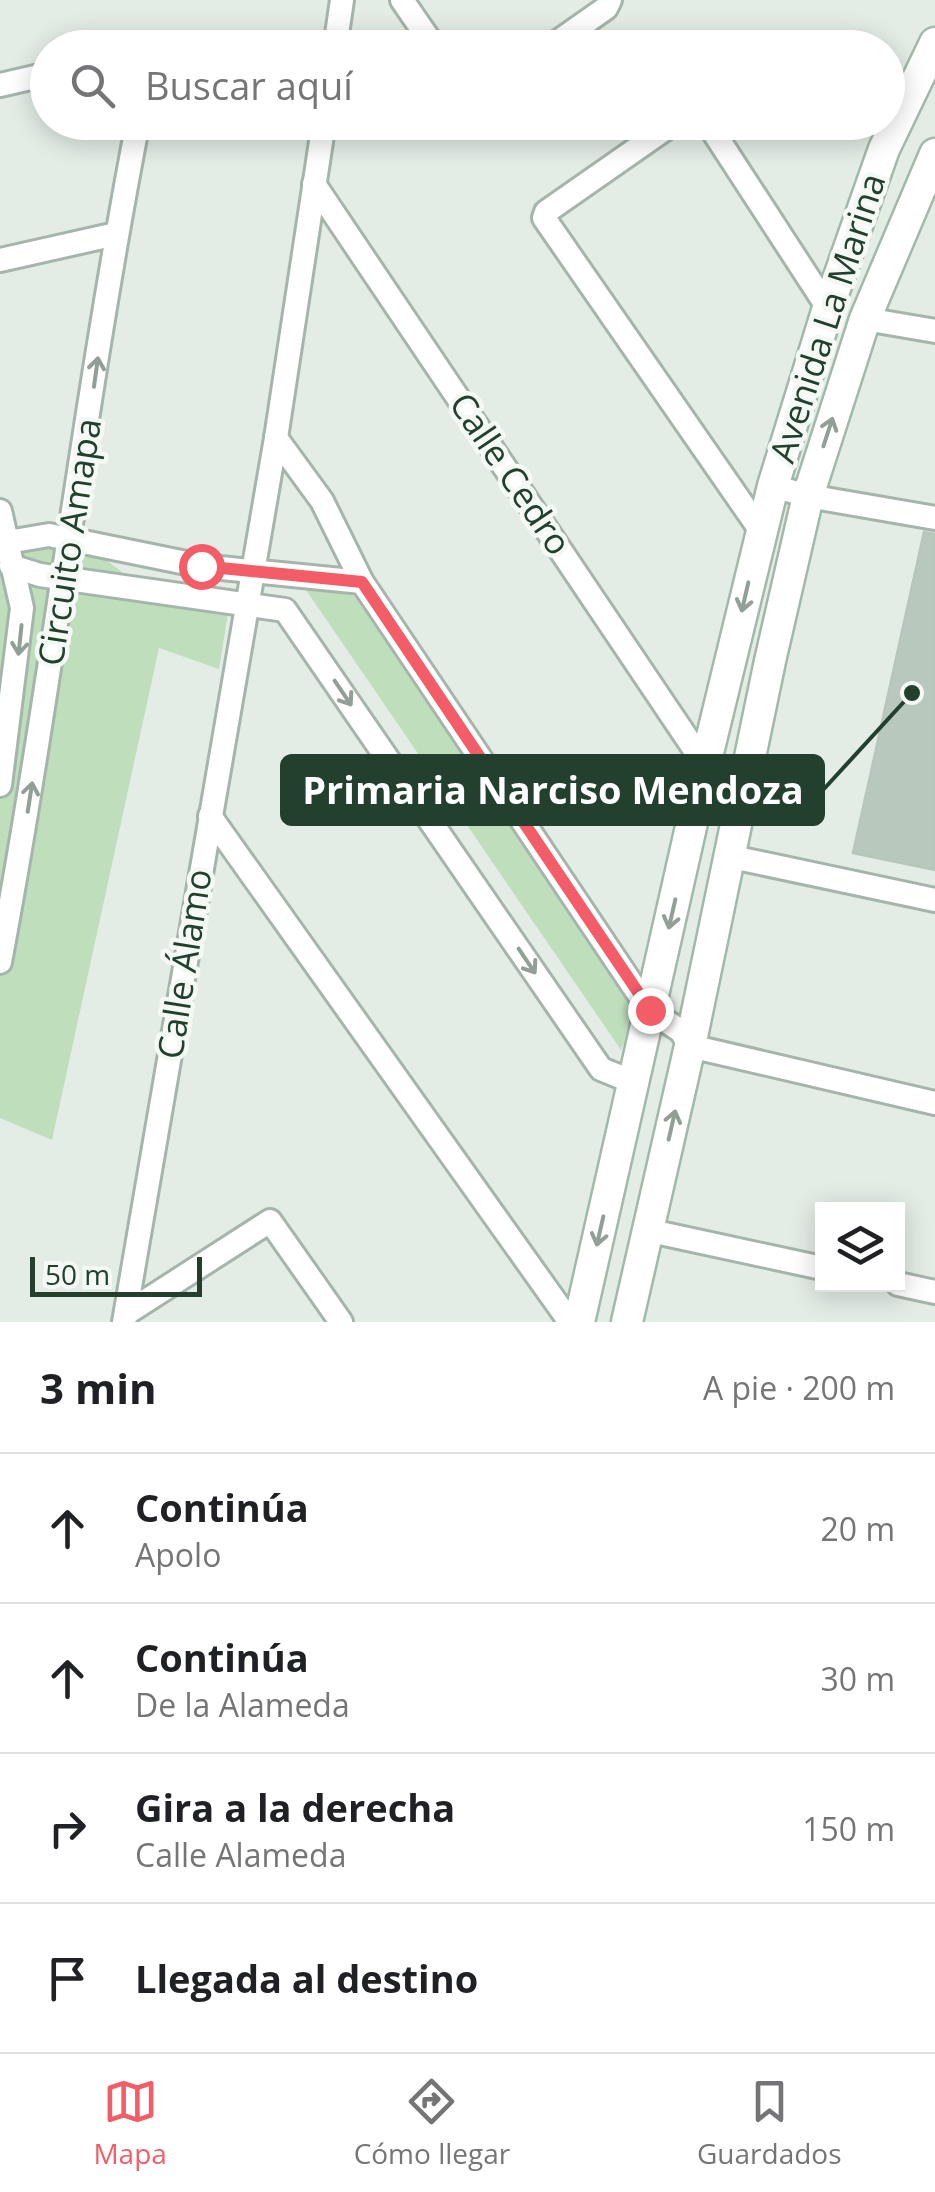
<!DOCTYPE html>
<html lang="es">
<meta charset="utf-8">
<style>
:root{--surface:#fff;--page:#f2f2f2;--text:#202124;--muted:#757577;--line:#e0e0e0;--accent:#f25d68}
body{margin:0;font-family:"Open Sans",sans-serif;background:var(--page);color:var(--text)}
.controls{position:absolute;right:30px;bottom:30px;display:grid;overflow:hidden;border-radius:0px;box-shadow:0 5px 25px #0003}
.controls button{width:90px;height:90px;display:grid;place-items:center;padding:0;border:0;border-bottom:2px solid var(--line);background:var(--surface);color:var(--text);font:50px sans-serif}
.scale{position:absolute;left:30px;bottom:25px;width:172px;box-sizing:border-box;padding-left:10px;border:5px solid #233f2e;border-top:0;font-size:28px;line-height:35px;white-space:nowrap;color:#233f2e;-webkit-text-stroke:8px #f4f9f5;paint-order:stroke}
.stop{position:absolute;width:30px;height:30px;margin:-22px;border:8px solid #f25d68;border-radius:50%;background:#fff}
.stop.end{background:#f25d68;border-color:#fff;box-shadow:0 2px 10px #0008}
.list{margin:0;padding:0;list-style:none}
h2{display:flex;justify-content:space-between;align-items:center;height:130px;margin:0;padding:0 40px;font-size:42px}
h2 small{font-size:32px;font-weight:400;color:var(--muted)}
.list li{display:grid;grid-template-columns:65px 1fr auto;gap:30px;align-items:center;box-sizing:border-box;height:150px;padding:0 40px;border-top:2px solid var(--line)}
.list b{display:block;font-size:38px;white-space:nowrap}
.list p{margin:0;font-size:32px;white-space:nowrap;color:var(--muted)}
.list em{font-size:32px;font-style:normal;color:var(--muted)}
.icon{flex:none;width:55px;height:55px;fill:none;stroke:currentColor;stroke-width:2;stroke-linecap:round;stroke-linejoin:round}
.map{position:relative;flex:none;width:935px;height:1322px;overflow:hidden}
.search{position:absolute;background:var(--surface);box-shadow:0 5px 25px #0003;left:30px;right:30px;top:30px;height:110px;display:flex;align-items:center;gap:25px;box-sizing:border-box;padding:0 35px;border-radius:55px;color:var(--muted);font-size:38px}
.sheet{height:730px;background:var(--surface)}
nav{display:flex;justify-content:space-around;align-items:center;box-sizing:border-box;height:140px;border-top:2px solid var(--line);background:var(--surface);font-size:28px;color:var(--muted)}
nav a{display:grid;justify-items:center;gap:5px}
nav .on{color:var(--accent)}
.map>svg:first-child{display:block}
.green{fill:#bedebc}
.building{fill:#b9c8bd;stroke:#b6c7ba;stroke-width:2.5}
.lines{fill:none;stroke-linecap:round;stroke-linejoin:round}
.minor-casing{stroke:#a6b5ab;stroke-width:28}
.secondary-casing{stroke:#a2b9aa;stroke-width:35}
.minor{stroke:#fff;stroke-width:22}
.secondary{stroke:#fff;stroke-width:30}
.oneway{stroke:#919f96}
.route{stroke:#f25d68;stroke-width:12}
.labels{text-anchor:middle;stroke-width:9;stroke-linejoin:round;paint-order:stroke}
.street-label{font-size:35px;fill:#233f2e;stroke:#f4f9f5}
.leader{fill:none;stroke:#233f2e;stroke-width:4}
.callout-dot{fill:#233f2e;stroke:#f4f9f5;stroke-width:4}
.callout{fill:#233f2e;stroke:#233f2e;stroke-width:4}
.callout-label{font-size:38px;text-anchor:middle;font-weight:bold;fill:#fff}
</style>
<div class="map">
<svg width="935" height="1322" viewBox="0 0 935 1322">
<rect width="100%" height="100%" fill="#e3ede6"/>
<g class="green">
<polygon points="0,537 48,540 105,559 137,584 229,607 219,669 159,648 52,1140 0,1118"/>
<polygon points="304,587 357,596 639,1007 621,1050"/>
</g>
<polygon class="building" points="924,532 935,534 935,870 853,853"/>
<g class="lines">
<defs>
<g id="minor">
<polyline points="402,0 435,48"/>
<polyline points="335,48 342,0"/>
<polyline points="549,48 606,8 610,0"/>
<polyline points="0,85 48,74"/>
<polyline points="675,122 546,212 544,218 761,531"/>
<polyline points="707,122 828,308"/>
<polyline points="314,184 705,765"/>
<polyline points="0,260 116,234"/>
<polyline points="865,319 935,331"/>
<polyline points="276,438 322,501 362,582 650,1011 681,1031 690,1046 935,1103"/>
<polyline points="773,486 808,496 935,518"/>
<polyline points="0,511 22,608 0,785"/>
<polyline points="8,542 49,535 201,566 362,582"/>
<polyline points="11,566 40,575 285,610 601,1069 633,1082"/>
<polyline points="210,816 570,1322"/>
<polyline points="732,857 935,900"/>
<path d="M0,962C52,683 84,401 138,122"/>
<polyline points="646,1230 822,1268"/>
<polyline points="898,1284 935,1292"/>
<polyline points="127,1313 270,1221 341,1322"/>
<polyline points="124,1322 276,438 324,122"/>
</g>
<g id="secondary">
<polyline points="579,1322 705,765 773,486 828,308 884,149 935,43"/>
<polyline points="627,1322 690,1046 770,661 808,496 865,319 935,154"/>
</g>
</defs>
<use href="#minor" class="minor-casing"/>
<use href="#secondary" class="secondary-casing"/>
<use href="#minor" class="minor"/>
<use href="#secondary" class="secondary"/>
</g>
<defs><path id="oneway-shaft" d="M-6 0H5M1.5-3L5.5 0L1.5 3" fill="none" stroke-width="1.6" stroke-linecap="round" stroke-linejoin="round" transform="scale(2.5)"/></defs>
<g class="oneway">
<use href="#oneway-shaft" transform="translate(96 372) rotate(-82)"/>
<use href="#oneway-shaft" transform="translate(828 432) rotate(-72)"/>
<use href="#oneway-shaft" transform="translate(745 597) rotate(103)"/>
<use href="#oneway-shaft" transform="translate(20 640) rotate(96)"/>
<use href="#oneway-shaft" transform="translate(343 693) rotate(56)"/>
<use href="#oneway-shaft" transform="translate(30 797) rotate(-81)"/>
<use href="#oneway-shaft" transform="translate(672 914) rotate(103)"/>
<use href="#oneway-shaft" transform="translate(527 961) rotate(56)"/>
<use href="#oneway-shaft" transform="translate(672 1125) rotate(-77)"/>
<use href="#oneway-shaft" transform="translate(600 1231) rotate(103)"/>
</g>
<g class="lines">
<polyline class="route" points="201,566 362,582 650,1010"/>
</g>
<g class="labels">
<g class="street-label">
<text transform="translate(828 318) rotate(-72)" y="12">Avenida La Marina</text>
<text transform="translate(510 474) rotate(56)" y="12">Calle Cedro</text>
<text transform="translate(70 542) rotate(-81)" y="12">Circuito Amapa</text>
<text transform="translate(185 964) rotate(-81)" y="12">Calle Álamo</text>
</g>
</g>
<path class="leader" d="M912 693L823 790"/>
<circle class="callout-dot" cx="912" cy="693" r="10"/>
<rect class="callout" x="282" y="756" width="541" height="68" rx="10"/>
<g class="callout-label">
<text x="553" y="804">Primaria Narciso Mendoza</text>
</g>
</svg>
<div class="controls">
<button><svg class="icon" aria-label="layers" viewBox="0 0 24 24"><path d="M12 4l9 5-9 5-9-5zM3 14l9 5 9-5"/></svg></button>
</div>
<div class="scale">50 m</div>
<div class="stop" style="left:201px;top:566px"></div>
<div class="stop end" style="left:650px;top:1010px"></div>
<div class="search"><svg class="icon" aria-label="search" viewBox="0 0 24 24"><circle cx="10" cy="10" r="6"/><path d="M15 15l6 6"/></svg>Buscar aquí</div>
</div>
<section class="sheet">
<h2>3 min<small>A pie · 200 m</small></h2>
<ul class="list">
<li><svg class="icon" aria-label="ahead" viewBox="0 0 24 24"><path d="M12 20V5M6 11l6-6 6 6"/></svg><div><b>Continúa</b><p>Apolo</p></div><em>20 m</em></li>
<li><svg class="icon" aria-label="ahead" viewBox="0 0 24 24"><path d="M12 20V5M6 11l6-6 6 6"/></svg><div><b>Continúa</b><p>De la Alameda</p></div><em>30 m</em></li>
<li><svg class="icon" aria-label="right" viewBox="0 0 24 24"><path d="M7 20v-9h11M14 6l5 5-5 5"/></svg><div><b>Gira a la derecha</b><p>Calle Alameda</p></div><em>150 m</em></li>
<li><svg class="icon" aria-label="arrive" viewBox="0 0 24 24"><path d="M6 21V4h12l-3 4 3 4H6"/></svg><div><b>Llegada al destino</b></div></li>
</ul>
</section>
<nav>
<a class="on"><svg class="icon" aria-label="map" viewBox="0 0 24 24"><path d="M3 6l6-2 6 2 6-2v14l-6 2-6-2-6 2zM9 4v14M15 6v14"/></svg>Mapa</a>
<a><svg class="icon" aria-label="directions" viewBox="0 0 24 24"><path d="M12 3l9 9-9 9-9-9zM9 14v-3h6M13 9l2 2-2 2"/></svg>Cómo llegar</a>
<a><svg class="icon" aria-label="saved" viewBox="0 0 24 24"><path d="M7 4h10v16l-5-4-5 4z"/></svg>Guardados</a>
</nav>
